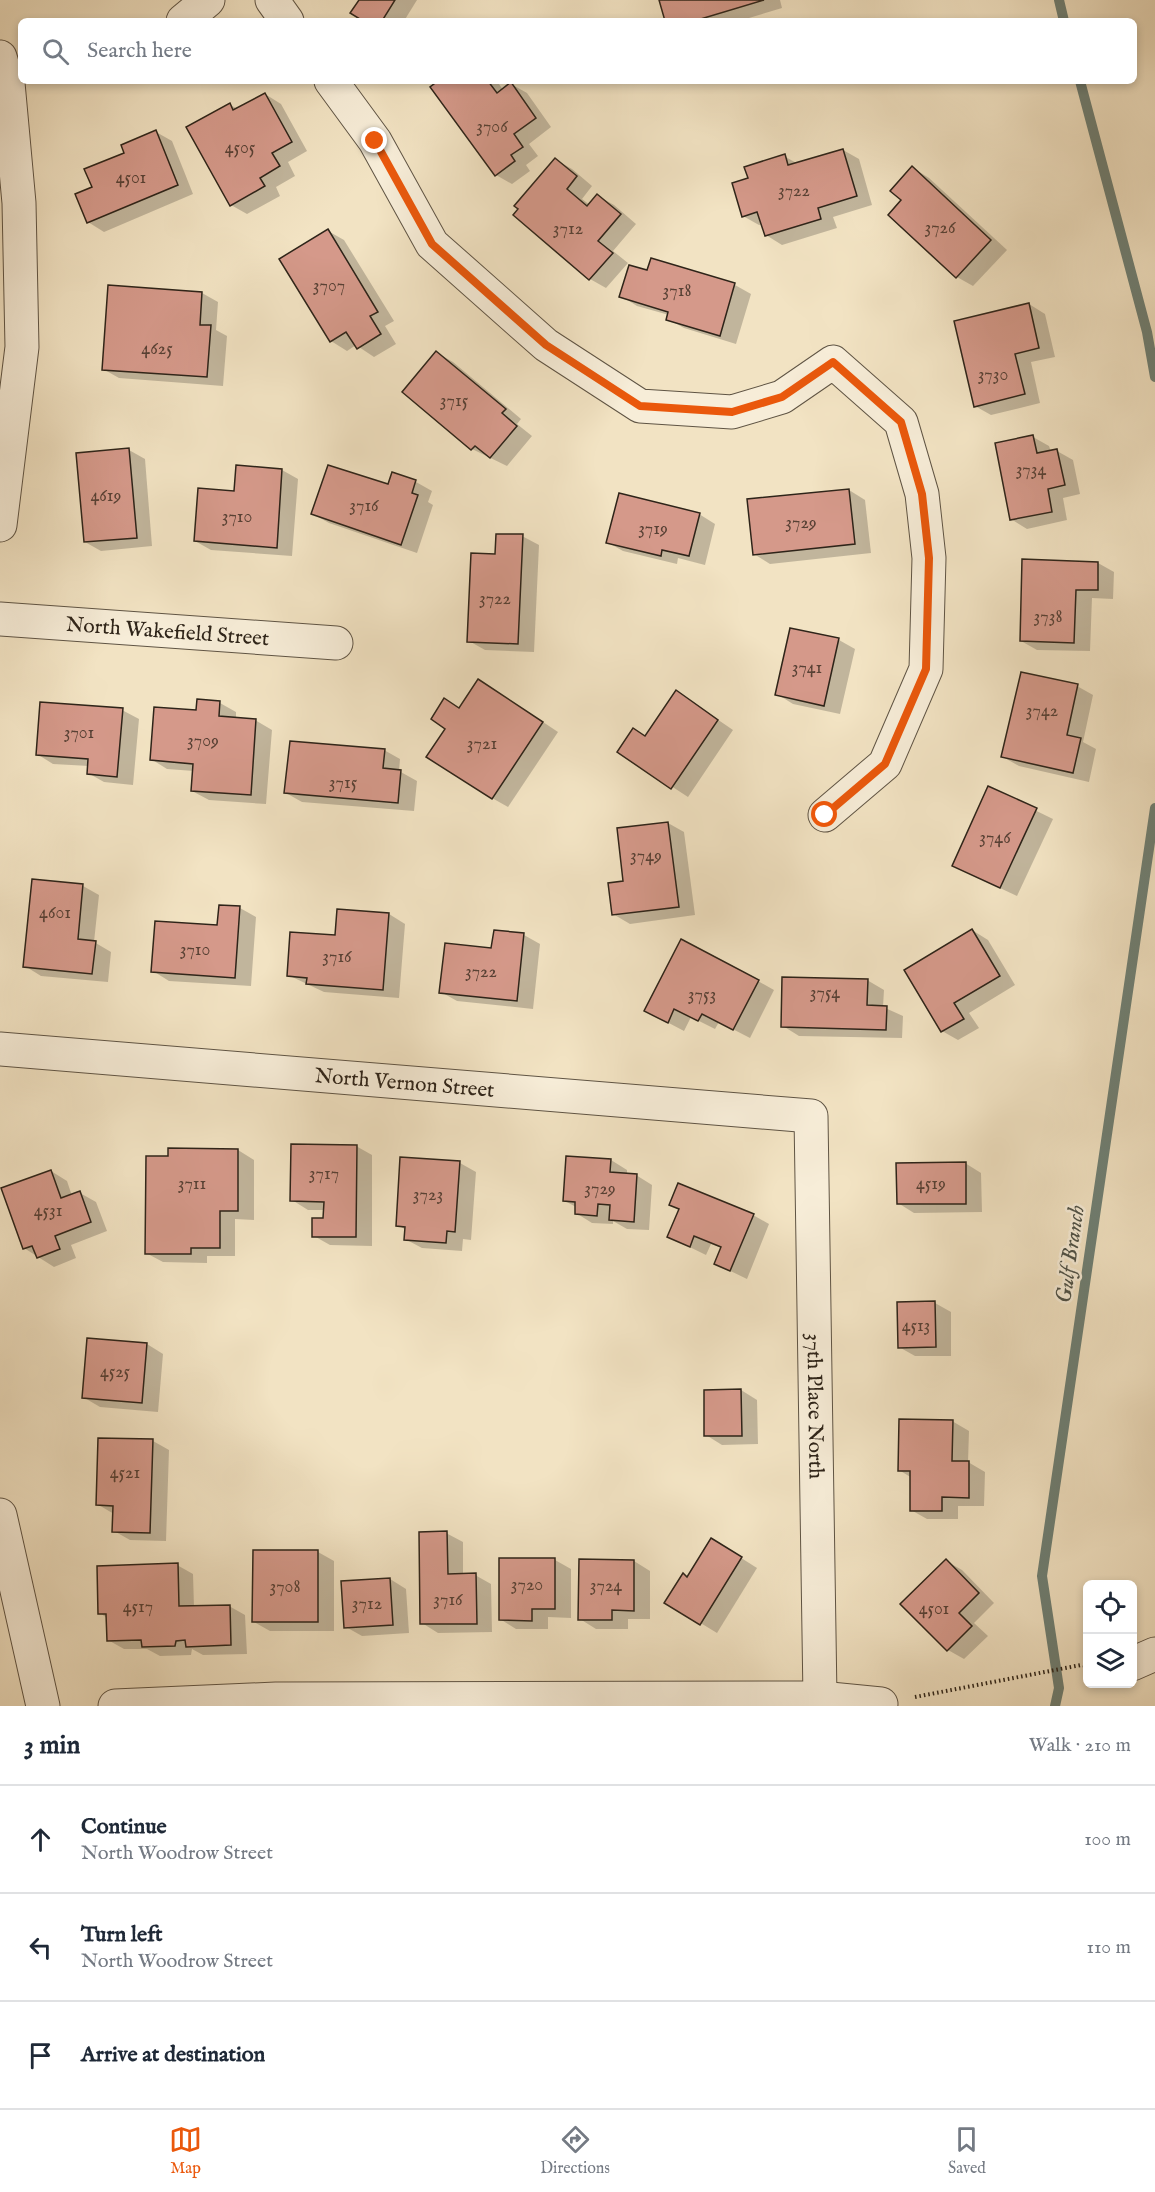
<!DOCTYPE html>
<meta charset="utf-8">
<style>
:root{--surface:#fff;--page:#f6f6f7;--text:#1f2937;--muted:#747a83;--line:#e0e1e3;--accent:#ea580c}
body{margin:0;font-family:"IM FELL English",serif;background:var(--page);color:var(--text)}
.controls{position:absolute;right:18px;bottom:18px;display:grid;overflow:hidden;border-radius:9px;box-shadow:0 3px 9px #0003}
.controls button{width:54px;height:54px;display:grid;place-items:center;padding:0;border:0;border-bottom:2px solid var(--line);background:var(--surface);color:var(--text);font:30px sans-serif}
.stop{position:absolute;width:18px;height:18px;margin:-14px;border:4px solid #ea580c;border-radius:50%;background:#fff}
.stop.end{background:#ea580c;border-color:#fff;box-shadow:0 2px 6px #0008}
.list{margin:0;padding:0;list-style:none}
h2{display:flex;justify-content:space-between;align-items:center;height:78px;margin:0;padding:0 24px;font-size:26px}
h2 small{font-size:20px;font-weight:400;color:var(--muted)}
.list li{display:grid;grid-template-columns:39px 1fr auto;gap:18px;align-items:center;box-sizing:border-box;height:108px;padding:0 24px;border-top:2px solid var(--line)}
.list b{display:block;font-size:22px;white-space:nowrap}
.list p{margin:0;font-size:20px;white-space:nowrap;color:var(--muted)}
.list em{font-size:20px;font-style:normal;color:var(--muted)}
.icon{flex:none;width:33px;height:33px;fill:none;stroke:currentColor;stroke-width:2;stroke-linecap:round;stroke-linejoin:round}
.map{position:relative;flex:none;width:1155px;height:1706px;overflow:hidden}
.search{position:absolute;background:var(--surface);box-shadow:0 3px 9px #0003;left:18px;right:18px;top:18px;height:66px;display:flex;align-items:center;gap:15px;box-sizing:border-box;padding:0 21px;border-radius:9px;color:var(--muted);font-size:22px}
.sheet{height:402px;background:var(--surface)}
nav{display:flex;justify-content:space-around;align-items:center;box-sizing:border-box;height:84px;border-top:2px solid var(--line);background:var(--surface);font-size:16px;color:var(--muted)}
nav a{display:grid;justify-items:center;gap:3px}
nav .on{color:var(--accent)}
.map>svg:first-child{display:block}
.shadow{fill:#0003}
.lines{fill:none;stroke-linecap:round;stroke-linejoin:round}
.stream{stroke:#6f8075;stroke-width:10}
.building{fill:#d5998a;stroke:#2e2419;stroke-width:1.5}
.street-casing{stroke:#5f5444;stroke-width:35}
.path{stroke:#2e2419;stroke-width:4;stroke-dasharray:1.5 3;stroke-linecap:butt}
.street{stroke:#f7edd8;stroke-width:33}
.route{stroke:#ea580c;stroke-width:8}
.labels{text-anchor:middle;stroke-width:5;stroke-linejoin:round;paint-order:stroke}
.number-label{font-size:18px;fill:#584135}
.street-label{font-size:21px;fill:#2e2419;stroke:#f7edd8}
.water-label{font-size:22px;font-style:italic;fill:#4f5247;stroke:#f7edd8}
</style>
<div class="map">
<svg width="1155" height="1706" viewBox="0 0 1155 1706">
<rect width="100%" height="100%" fill="#f2e3c3"/>
<filter id="stains"><feTurbulence type="fractalNoise" baseFrequency=".00333" numOctaves="4"/><feColorMatrix values="0 0 0 0 .2 0 0 0 0 .09 0 0 0 0 .02 0 0 0 .5 -.17"/></filter>
<radialGradient id="worn" r=".72"><stop offset=".6" stop-color="#630" stop-opacity="0"/><stop offset="1" stop-color="#630" stop-opacity=".3"/></radialGradient>
<g class="shadow">
<polygon points="360,0 417,0 404,21 366,21"/>
<polygon points="660,0 780,0 782,8 739,21 667,21"/>
<polygon points="441,81 497,81 503,90 511,84 527,93 551,127 529,144 538,156 526,165 530,171 512,184 496,175"/>
<polygon points="265,94 281,104 307,151 288,162 295,176 276,187 280,196 247,214 231,205 230,105 238,109"/>
<polygon points="156,132 172,141 193,194 104,232 88,222 94,188 126,154"/>
<polygon points="843,150 859,159 872,205 833,217 837,228 782,245 766,235 763,224 759,225 743,216 749,179 784,156 798,164"/>
<polygon points="556,160 572,169 592,186 582,199 590,205 598,196 614,205 636,224 613,251 628,263 606,288 590,279"/>
<polygon points="913,168 929,178 1007,250 973,286 957,277"/>
<polygon points="328,231 344,240 394,321 385,326 396,344 374,357 356,345 347,351 331,341"/>
<polygon points="652,260 735,285 751,294 736,344 684,328 668,319 669,315 637,306 621,296 648,272"/>
<polygon points="110,286 202,293 218,302 216,330 227,336 223,386 119,378 103,369"/>
<polygon points="1029,304 1045,314 1055,357 1031,362 1040,403 991,415 975,406"/>
<polygon points="437,353 453,362 521,419 517,424 532,436 507,466 472,449"/>
<polygon points="1033,437 1049,446 1051,452 1057,451 1073,460 1080,494 1063,498 1067,520 1027,529 1011,519"/>
<polygon points="129,450 145,459 152,546 101,551 85,542"/>
<polygon points="237,467 282,470 298,479 292,556 211,550 195,541 235,493"/>
<polygon points="393,474 416,482 432,491 428,502 433,505 417,553 329,523 313,514 389,486"/>
<polygon points="849,490 865,500 871,553 770,564 754,554"/>
<polygon points="699,514 715,524 705,565 678,558 677,564 623,551 607,542"/>
<polygon points="522,536 539,545 534,652 485,650 469,641 496,556"/>
<polygon points="1098,563 1114,572 1113,599 1092,598 1090,651 1037,650 1021,641"/>
<polygon points="791,629 839,640 855,649 840,714 793,704 777,694"/>
<polygon points="1077,686 1093,695 1083,742 1096,749 1089,782 1019,766 1003,757"/>
<polygon points="495,690 558,732 508,807 492,798 460,709"/>
<polygon points="199,701 220,703 236,712 236,719 255,720 272,730 266,804 209,800 192,791 194,771 167,769 151,759 198,711"/>
<polygon points="692,702 733,730 688,797 619,752 646,737"/>
<polygon points="122,710 139,719 133,785 104,782 88,773 89,766 53,764 37,754"/>
<polygon points="384,750 400,759 399,771 417,781 414,811 302,802 286,793"/>
<polygon points="989,788 1053,819 1017,896 970,874"/>
<polygon points="668,823 684,832 695,915 630,924 613,914 625,883"/>
<polygon points="83,886 99,895 94,942 111,952 108,982 41,976 25,966"/>
<polygon points="220,906 240,908 256,917 251,986 169,981 153,971 218,927"/>
<polygon points="389,914 405,924 399,998 324,992 288,975 336,937"/>
<polygon points="972,930 988,940 1015,985 969,1013 979,1028 958,1040 942,1031"/>
<polygon points="524,935 540,944 533,1009 457,1001 441,992 493,950"/>
<polygon points="867,980 884,990 883,1007 903,1016 902,1038 799,1036 783,1026"/>
<polygon points="758,981 774,990 750,1038 719,1022 715,1029 691,1017 684,1031 646,1011"/>
<polygon points="356,1146 372,1155 372,1246 330,1245 314,1236 325,1220 325,1210 308,1210 292,1200"/>
<polygon points="238,1150 254,1160 254,1220 235,1219 235,1256 207,1256 207,1263 163,1262 146,1253 170,1157"/>
<polygon points="611,1160 627,1170 627,1175 636,1175 652,1185 649,1230 627,1229 613,1221 613,1224 592,1223 576,1213 576,1207 565,1201"/>
<polygon points="460,1163 476,1172 471,1240 463,1239 462,1251 422,1248 405,1239 406,1230 398,1225"/>
<polygon points="965,1163 981,1173 982,1212 914,1213 898,1203"/>
<polygon points="51,1171 67,1181 72,1196 80,1193 96,1202 107,1231 71,1245 76,1258 54,1267 24,1248"/>
<polygon points="753,1215 769,1224 747,1279 716,1264 722,1248 711,1244 706,1255 669,1237"/>
<polygon points="935,1303 951,1312 951,1356 915,1356 899,1347"/>
<polygon points="88,1339 147,1344 163,1354 158,1412 100,1407 83,1397"/>
<polygon points="741,1390 757,1400 758,1444 722,1445 706,1435"/>
<polygon points="952,1421 969,1431 968,1462 985,1472 984,1506 958,1506 958,1519 927,1519 911,1510 912,1478 899,1470"/>
<polygon points="153,1441 169,1450 166,1541 130,1540 114,1531 114,1514 97,1504"/>
<polygon points="446,1533 463,1542 463,1575 475,1575 491,1584 492,1632 438,1633 422,1623"/>
<polygon points="727,1549 757,1568 717,1633 666,1602 688,1578"/>
<polygon points="318,1552 334,1561 334,1631 270,1631 254,1622"/>
<polygon points="555,1560 571,1569 571,1618 548,1617 548,1629 516,1629 500,1619"/>
<polygon points="634,1561 650,1571 650,1619 628,1619 628,1629 596,1629 580,1619"/>
<polygon points="946,1561 962,1570 994,1603 974,1623 988,1636 964,1659 948,1650"/>
<polygon points="177,1565 193,1574 194,1607 229,1606 245,1615 247,1654 203,1655 192,1649 191,1655 160,1656 147,1649 124,1649 108,1640 107,1618 100,1613"/>
<polygon points="390,1579 406,1589 409,1633 362,1636 346,1627 343,1582"/>
</g>
<g class="lines">
<g class="stream">
<polyline points="1059,0 1064,21"/>
<polyline points="1080,81 1147,332 1155,377"/>
<polyline points="1055,1706 1059,1688 1042,1576 1155,808"/>
</g>
</g>
<g class="building">
<polygon points="359,0 395,0 382,21 363,21 350,13"/>
<polygon points="659,0 764,0 694,21 665,21"/>
<polygon points="438,81 488,81 497,93 511,82 536,118 514,134 523,147 511,155 515,161 495,176 430,87"/>
<polygon points="265,93 292,142 272,153 280,166 260,178 265,186 230,206 186,127 230,103 233,110"/>
<polygon points="156,130 178,185 87,223 75,194 92,187 84,169 124,153 121,145"/>
<polygon points="843,149 857,196 818,208 821,219 765,236 757,212 742,217 732,183 748,178 744,167 785,154 788,165"/>
<polygon points="555,158 577,176 567,189 587,206 597,194 621,214 598,241 613,253 589,280 513,215 518,209 514,206"/>
<polygon points="912,166 991,240 956,278 888,215 901,200 890,191"/>
<polygon points="328,229 378,312 370,316 381,334 357,349 346,332 330,342 279,259"/>
<polygon points="651,258 735,283 720,336 666,320 668,312 619,297 629,265 647,270"/>
<polygon points="108,285 202,292 200,325 211,325 207,377 102,370"/>
<polygon points="1029,303 1039,348 1015,354 1025,394 974,407 954,321"/>
<polygon points="436,351 506,409 502,413 517,426 490,458 475,446 471,450 402,392"/>
<polygon points="1033,435 1037,453 1057,449 1065,485 1048,489 1052,512 1010,520 995,443"/>
<polygon points="129,448 137,538 84,542 76,453"/>
<polygon points="236,465 282,469 277,548 194,541 198,488 234,491"/>
<polygon points="328,465 388,484 392,472 416,480 412,493 418,495 401,545 311,514"/>
<polygon points="849,489 855,544 753,555 747,499"/>
<polygon points="619,493 700,513 689,556 662,550 661,556 606,543"/>
<polygon points="496,534 523,534 518,644 467,642 471,553 495,554"/>
<polygon points="1022,559 1098,562 1098,590 1076,590 1074,643 1020,641"/>
<polygon points="790,628 839,638 824,706 775,695"/>
<polygon points="1021,672 1078,684 1067,735 1081,738 1073,773 1001,757"/>
<polygon points="478,679 543,722 492,799 426,757 445,729 431,719 444,698 459,708"/>
<polygon points="676,690 718,720 671,789 617,752 633,728 645,736"/>
<polygon points="197,699 220,701 219,716 256,719 251,795 191,791 193,764 150,760 154,707 196,710"/>
<polygon points="40,702 123,708 117,777 87,774 88,759 36,755"/>
<polygon points="290,741 385,749 383,768 401,770 398,803 284,793"/>
<polygon points="988,786 1037,808 1000,888 952,866"/>
<polygon points="668,822 679,907 612,915 608,883 623,881 617,828"/>
<polygon points="32,879 83,884 78,939 96,941 92,974 23,967"/>
<polygon points="219,905 240,906 235,978 151,972 155,921 217,925"/>
<polygon points="337,909 389,913 383,990 306,984 307,978 287,976 290,932 335,935"/>
<polygon points="972,929 1000,976 954,1003 964,1019 941,1032 904,970"/>
<polygon points="494,930 524,933 517,1001 439,993 445,943 491,948"/>
<polygon points="681,939 759,980 733,1030 702,1014 698,1021 674,1009 668,1023 644,1011"/>
<polygon points="782,977 868,979 867,1005 887,1006 886,1030 781,1027"/>
<polygon points="291,1144 357,1145 356,1237 312,1237 312,1218 323,1218 324,1202 290,1201"/>
<polygon points="168,1148 238,1149 238,1211 220,1211 220,1248 191,1248 191,1254 145,1254 146,1156 168,1156"/>
<polygon points="566,1156 611,1159 610,1172 637,1174 634,1222 609,1220 610,1205 598,1204 597,1216 575,1214 575,1202 563,1201"/>
<polygon points="400,1157 460,1161 455,1232 447,1231 446,1243 404,1240 405,1227 396,1226"/>
<polygon points="966,1162 966,1204 897,1204 896,1163"/>
<polygon points="51,1170 61,1198 80,1191 91,1222 55,1236 60,1249 37,1258 32,1246 23,1249 1,1188"/>
<polygon points="678,1183 754,1214 730,1271 714,1264 721,1247 694,1236 690,1247 667,1237 679,1209 669,1205"/>
<polygon points="935,1301 936,1347 898,1348 897,1302"/>
<polygon points="87,1338 147,1343 142,1403 82,1398"/>
<polygon points="741,1389 742,1436 704,1436 704,1390"/>
<polygon points="899,1419 953,1420 952,1461 969,1461 969,1498 942,1497 942,1511 910,1511 910,1471 898,1471"/>
<polygon points="98,1438 153,1439 150,1533 112,1532 113,1506 96,1505"/>
<polygon points="447,1531 448,1574 476,1573 477,1624 420,1624 419,1532"/>
<polygon points="711,1538 742,1557 700,1625 664,1603 683,1573 687,1577"/>
<polygon points="253,1550 318,1550 318,1622 252,1622"/>
<polygon points="499,1558 555,1558 555,1609 532,1609 532,1621 499,1620"/>
<polygon points="579,1559 634,1560 634,1611 612,1610 612,1620 578,1620"/>
<polygon points="946,1559 979,1593 959,1613 972,1626 947,1651 900,1604"/>
<polygon points="178,1563 179,1606 230,1605 231,1645 186,1647 185,1640 176,1641 175,1646 142,1647 141,1640 107,1641 106,1614 98,1614 97,1566"/>
<polygon points="390,1578 393,1625 344,1628 341,1581"/>
</g>
<g class="lines">
<defs>
<g id="street">
<polyline points="272,0 287,21"/>
<polyline points="183,21 208,0"/>
<polyline points="0,57 8,83 19,203 22,347 0,525"/>
<polyline points="331,81 375,141 432,244 546,345 640,406 732,412 782,397 833,362 901,422 922,494 929,558 926,669 885,764 825,815"/>
<path id="s1" d="M0,619L336,643"/>
<path id="s2" d="M0,1049L811,1116L820,1698"/>
<polyline points="0,1515 43,1706"/>
<polyline points="1132,1664 1155,1654"/>
<polyline points="115,1706 276,1699 820,1698 881,1704"/>
</g>
</defs>
<use href="#street" class="street-casing"/>
<polyline class="path" points="915,1697 1081,1665 1088,1666"/>
<use href="#street" class="street"/>
</g>
<g class="lines">
<polyline class="route" points="375,141 432,244 546,345 640,406 732,412 782,397 833,362 901,422 922,494 929,558 926,669 885,764 825,815"/>
</g>
<g class="labels">
<g class="number-label">
<text x="492" y="132">3706</text>
<text x="240" y="153">4505</text>
<text x="131" y="183">4501</text>
<text x="794" y="196">3722</text>
<text x="940" y="233">3726</text>
<text x="568" y="234">3712</text>
<text x="329" y="291">3707</text>
<text x="677" y="296">3718</text>
<text x="157" y="354">4625</text>
<text x="993" y="380">3730</text>
<text x="454" y="406">3715</text>
<text x="1031" y="475">3734</text>
<text x="106" y="501">4619</text>
<text x="364" y="511">3716</text>
<text x="237" y="522">3710</text>
<text x="801" y="528">3729</text>
<text x="653" y="534">3719</text>
<text x="495" y="604">3722</text>
<text x="1048" y="622">3738</text>
<text x="807" y="673">3741</text>
<text x="1042" y="716">3742</text>
<text x="79" y="738">3701</text>
<text x="203" y="746">3709</text>
<text x="482" y="749">3721</text>
<text x="343" y="788">3715</text>
<text x="995" y="843">3746</text>
<text x="646" y="861">3749</text>
<text x="55" y="918">4601</text>
<text x="195" y="955">3710</text>
<text x="337" y="962">3716</text>
<text x="481" y="977">3722</text>
<text x="825" y="998">3754</text>
<text x="702" y="1000">3753</text>
<text x="324" y="1179">3717</text>
<text x="192" y="1189">3711</text>
<text x="931" y="1189">4519</text>
<text x="600" y="1194">3729</text>
<text x="428" y="1200">3723</text>
<text x="48" y="1216">4531</text>
<text x="916" y="1331">4513</text>
<text x="115" y="1377">4525</text>
<text x="125" y="1478">4521</text>
<text x="527" y="1590">3720</text>
<text x="606" y="1591">3724</text>
<text x="285" y="1592">3708</text>
<text x="448" y="1605">3716</text>
<text x="367" y="1609">3712</text>
<text x="138" y="1612">4517</text>
<text x="934" y="1614">4501</text>
</g>
<g class="street-label">
<text dy="7" stroke="none"><textPath href="#s1" startOffset="168">North Wakefield Street</textPath></text>
<text dy="7" stroke="none"><textPath href="#s2" startOffset="406">North Vernon Street</textPath></text>
<text dy="7" stroke="none"><textPath href="#s2" startOffset="1104">37th Place North</textPath></text>
</g>
<g class="water-label">
<text transform="translate(1069 1254) rotate(-82)" y="8">Gulf Branch</text>
</g>
</g>
<rect width="100%" height="100%" filter="url(#stains)"/>
<rect width="100%" height="100%" fill="url(#worn)"/>
</svg>
<div class="controls">
<button><svg class="icon" aria-label="locate" viewBox="0 0 24 24"><circle cx="12" cy="12" r="6"/><path d="M12 2v4M12 18v4M2 12h4M18 12h4"/></svg></button>
<button><svg class="icon" aria-label="layers" viewBox="0 0 24 24"><path d="M12 4l9 5-9 5-9-5zM3 14l9 5 9-5"/></svg></button>
</div>
<div class="stop" style="left:825px;top:815px"></div>
<div class="stop end" style="left:375px;top:141px"></div>
<div class="search"><svg class="icon" aria-label="search" viewBox="0 0 24 24"><circle cx="10" cy="10" r="6"/><path d="M15 15l6 6"/></svg>Search here</div>
</div>
<section class="sheet">
<h2>3 min<small>Walk · 210 m</small></h2>
<ul class="list">
<li><svg class="icon" aria-label="ahead" viewBox="0 0 24 24"><path d="M12 20V5M6 11l6-6 6 6"/></svg><div><b>Continue</b><p>North Woodrow Street</p></div><em>100 m</em></li>
<li><svg class="icon" aria-label="left" viewBox="0 0 24 24"><path d="M17 20v-9H6M10 6l-5 5 5 5"/></svg><div><b>Turn left</b><p>North Woodrow Street</p></div><em>110 m</em></li>
<li><svg class="icon" aria-label="arrive" viewBox="0 0 24 24"><path d="M6 21V4h12l-3 4 3 4H6"/></svg><div><b>Arrive at destination</b></div></li>
</ul>
</section>
<nav>
<a class="on"><svg class="icon" aria-label="map" viewBox="0 0 24 24"><path d="M3 6l6-2 6 2 6-2v14l-6 2-6-2-6 2zM9 4v14M15 6v14"/></svg>Map</a>
<a><svg class="icon" aria-label="directions" viewBox="0 0 24 24"><path d="M12 3l9 9-9 9-9-9zM9 14v-3h6M13 9l2 2-2 2"/></svg>Directions</a>
<a><svg class="icon" aria-label="saved" viewBox="0 0 24 24"><path d="M7 4h10v16l-5-4-5 4z"/></svg>Saved</a>
</nav>
